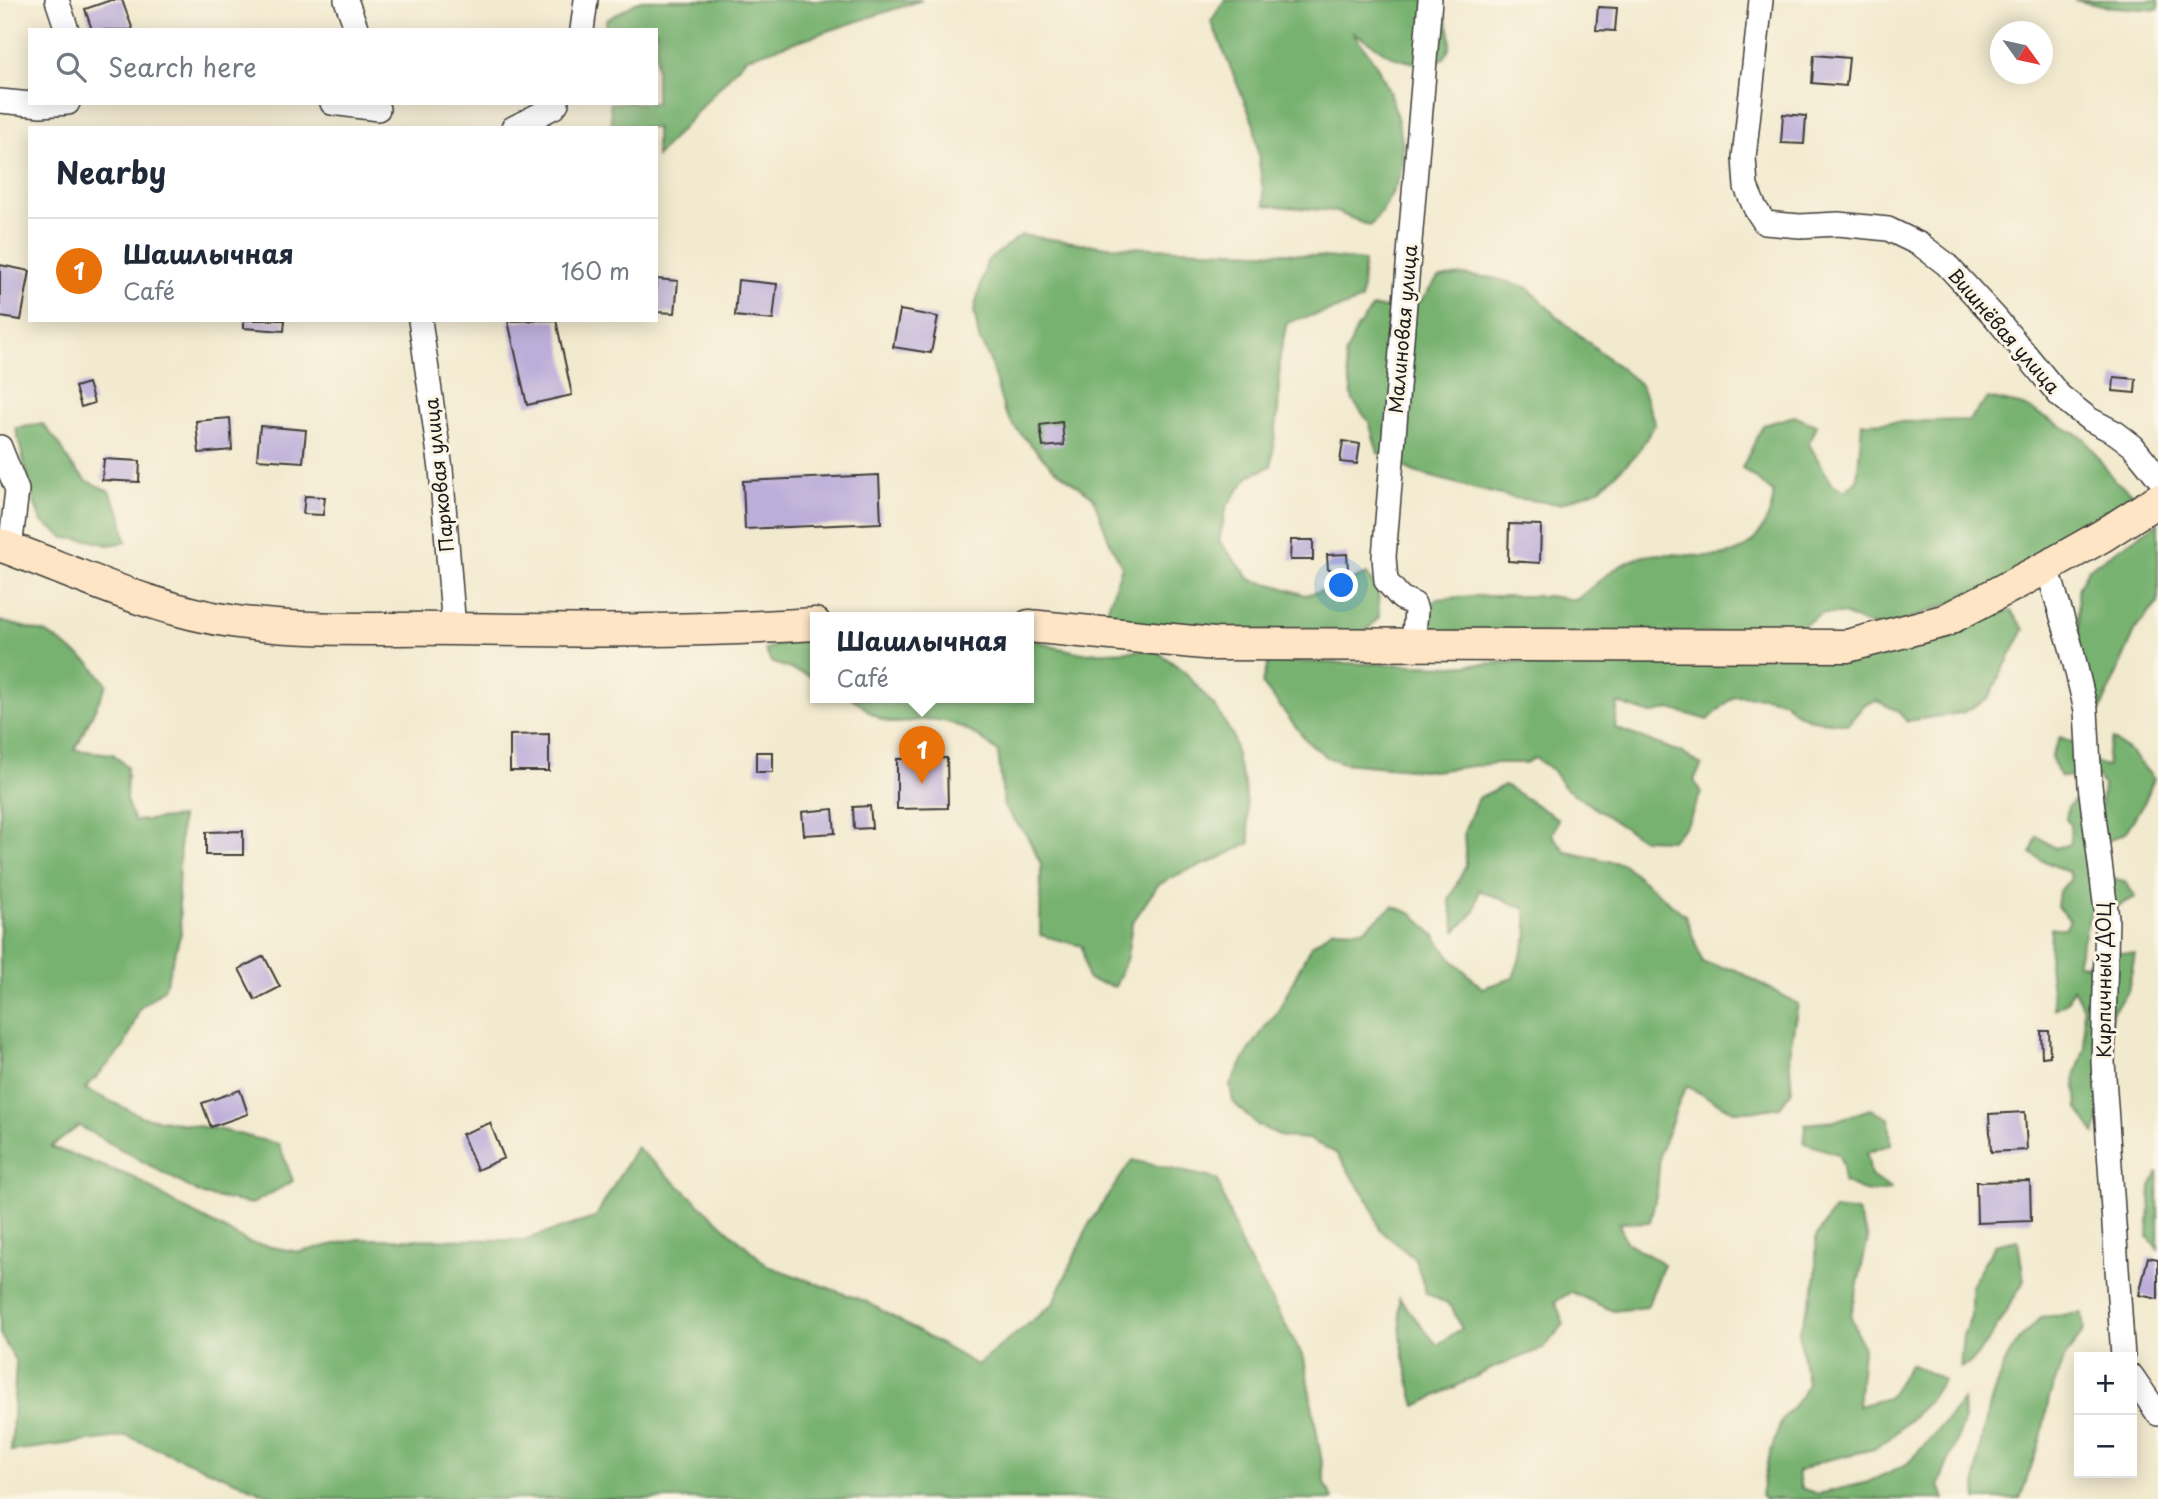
<!DOCTYPE html>
<meta charset="utf-8">
<style>
:root{--surface:#fff;--page:#f2f2f3;--text:#1f2937;--muted:#747a83;--line:#e0e1e3;--accent:#ea580c}
body{margin:0;font-family:"Playpen Sans",sans-serif;background:var(--page);color:var(--text)}
.controls{position:absolute;right:21px;bottom:21px;display:grid;overflow:hidden;border-radius:0px;box-shadow:0 4px 18px #0003}
.controls button{width:63px;height:63px;display:grid;place-items:center;padding:0;border:0;border-bottom:2px solid var(--line);background:var(--surface);color:var(--text);font:35px sans-serif}
.compass{position:absolute;left:1990px;top:21px;width:63px;height:63px;border-radius:50%;background:var(--surface);box-shadow:0 4px 18px #0003;rotate:123deg}
.you{position:absolute;left:1342px;top:586px;width:24px;height:24px;margin:-18px;border:5px solid #fff;border-radius:50%;background:#1a73e8;box-shadow:0 0 0 10px #1a73e833}
.badge{display:grid;place-items:center;width:46px;height:46px;border-radius:50%;background:var(--accent);color:#fff;font-size:23px;font-weight:700}
.pin{position:absolute;translate:-50% -58px;filter:drop-shadow(0 2px 4px #0008)}
.pin::after{content:'';position:absolute;top:37px;width:24px;height:21px;background:inherit;clip-path:polygon(0 0,100% 0,50% 100%)}
.popup{position:absolute;left:810px;top:612px;width:224px;height:91px;box-sizing:border-box;display:grid;place-content:center;border-radius:0px;background:var(--surface);filter:drop-shadow(0 2px 5px #0005);font-size:23px;white-space:nowrap;color:var(--muted)}
.popup b{font-size:26px;color:var(--text)}
.popup::after{content:'';position:absolute;left:50%;top:100%;margin-left:-14px;border:14px solid transparent;border-top-color:var(--surface)}
.list{margin:0;padding:0;list-style:none}
h2{display:flex;justify-content:space-between;align-items:center;height:91px;margin:0;padding:0 28px;font-size:30px}
h2 small{font-size:23px;font-weight:400;color:var(--muted)}
.list li{display:grid;grid-template-columns:46px 1fr auto;gap:21px;align-items:center;box-sizing:border-box;height:105px;padding:0 28px;border-top:2px solid var(--line)}
.list b{display:block;font-size:26px;white-space:nowrap}
.list p{margin:0;font-size:23px;white-space:nowrap;color:var(--muted)}
.list em{font-size:23px;font-style:normal;color:var(--muted)}
.icon{flex:none;width:38px;height:38px;fill:none;stroke:currentColor;stroke-width:2;stroke-linecap:round;stroke-linejoin:round}
.map{position:relative;flex:none;width:2158px;height:1499px;overflow:hidden}
.search{position:absolute;background:var(--surface);box-shadow:0 4px 18px #0003;left:28px;top:28px;width:630px;height:77px;display:flex;align-items:center;gap:18px;box-sizing:border-box;padding:0 24px;border-radius:0px;color:var(--muted);font-size:26px}
.panel{position:absolute;background:var(--surface);box-shadow:0 4px 18px #0003;left:28px;top:126px;width:630px;height:196px;border-radius:0px}
.map>svg:first-child{display:block}
.forest{fill:#78b271;stroke:#4a6746;stroke-width:2}
.building{fill:#bdaed9}
.lines{fill:none;stroke-linecap:round;stroke-linejoin:round}
.minor-casing{stroke:#3c3b37;stroke-width:26}
.secondary-casing{stroke:#3c3b37;stroke-width:35}
.minor{stroke:#fff;stroke-width:23}
.secondary{stroke:#fde5c5;stroke-width:32}
.labels{text-anchor:middle;stroke-width:6;stroke-linejoin:round;paint-order:stroke}
.street-label{font-size:19px;fill:#1c1c1c;stroke:#fcf5e5}
</style>
<div class="map">
<svg width="2158" height="1499" viewBox="0 0 2158 1499">
<rect width="100%" height="100%" fill="#fcf5e5"/>
<filter id="ink" filterUnits="userSpaceOnUse"><feTurbulence type="fractalNoise" baseFrequency=".0143" numOctaves="2"/><feDisplacementMap in="SourceGraphic" scale="14" xChannelSelector="R" yChannelSelector="G"/><feConvolveMatrix kernelMatrix="1 2 1 2 8 2 1 2 1" color-interpolation-filters="sRGB"/></filter>
<filter id="wash" filterUnits="userSpaceOnUse"><feTurbulence type="fractalNoise" baseFrequency=".00686" numOctaves="4" result="noise"/><feDisplacementMap in="SourceGraphic" scale="28" xChannelSelector="R" yChannelSelector="G"/><feGaussianBlur stdDeviation="1.57" result="paint"/><feColorMatrix in="noise" values="0 0 0 0 0 0 0 0 0 0 0 0 0 0 0 0 0 1.4 0 .05"/><feComposite in="paint" operator="in"/></filter>
<g filter="url(#wash)">
<rect width="100%" height="100%" fill="#f2eacf"/>
<g class="forest">
<polygon points="641,0 922,0 746,58 656,157 656,128 612,128 610,103 656,103 656,30 606,30 606,20"/>
<path d="M1225,0H1440C1443,15 1454,32 1449,48C1444,71 1412,63 1396,58C1381,52 1368,39 1353,33C1363,46 1374,59 1381,74C1392,94 1404,135 1403,158C1403,177 1383,213 1370,226L1334,211L1265,205L1254,124L1211,21Z"/>
<polygon points="2074,0 2158,0 2158,10 2102,6"/>
<path d="M1021,235L1101,246L1284,253L1364,261L1361,300C1337,311 1312,315 1287,322L1280,355L1278,412L1271,466L1249,476L1227,506L1219,541L1251,580L1275,585L1305,595L1335,587L1367,574L1378,593L1379,617L1362,636L1114,624L1106,613L1122,566L1110,543L1093,497L1052,467L1015,428L1004,410L989,358L979,339L974,310L987,261Z"/>
<polygon points="1462,275 1494,278 1528,288 1555,315 1641,385 1655,424 1636,455 1601,488 1560,504 1514,498 1480,490 1414,472 1378,453 1369,422 1353,401 1345,356 1357,328 1373,307 1395,308 1421,301 1438,278"/>
<path d="M1988,398L2024,406L2084,438L2115,481L2143,500L2006,582L1888,627L1865,624L1844,614H1821L1800,627L1771,633L1424,634L1413,622L1437,599L1473,596H1548L1576,600C1596,585 1612,566 1638,558C1680,543 1739,580 1765,523C1770,512 1774,504 1773,492L1742,468L1763,425L1794,416L1816,425L1809,444L1831,483L1845,491L1857,480L1862,423L1969,420Z"/>
<polygon points="43,424 60,445 71,465 87,481 109,491 121,514 126,542 108,545 89,540 65,538 41,521 31,493 16,428"/>
<polygon points="2158,523 2158,603 2137,627 2098,716 2079,687 2078,589 2088,569"/>
<polygon points="2011,611 2024,629 1988,699 1962,713 1907,721 1896,710 1877,701 1865,704 1848,724 1812,720 1793,711 1784,701 1764,697 1734,696 1708,720 1670,709 1651,714 1618,703 1615,728 1680,752 1702,765 1694,780 1701,793 1687,825 1671,840 1643,839 1620,825 1565,788 1552,770 1535,758 1526,763 1496,763 1433,771 1343,763 1327,757 1306,740 1262,683 1269,661 1453,666 1509,662 1687,660 1885,650 1962,631 1989,616"/>
<polygon points="0,621 47,633 90,663 107,684 75,750 113,754 127,767 126,800 134,821 181,817 178,891 181,933 164,989 140,1008 124,1047 85,1089 143,1117 222,1130 279,1144 293,1181 252,1204 203,1195 79,1126 51,1147 135,1178 181,1207 250,1243 299,1252 358,1239 523,1240 595,1218 636,1147 768,1266 867,1302 977,1365 1053,1304 1089,1224 1132,1160 1217,1179 1242,1248 1304,1358 1326,1486 1333,1499 278,1499 127,1436 11,1451 16,1362 0,1334"/>
<path d="M1029,638L1054,647L1083,653L1155,650L1184,671L1216,708L1233,736L1237,761L1245,787L1250,843L1212,862L1183,872L1158,885L1132,923L1127,957L1115,987L1087,979L1082,946L1040,935L1041,864L1027,836L1004,807L998,752C977,734 950,716 920,720C908,721 895,726 883,720C873,716 862,705 852,698H1029Z"/>
<path d="M815,639V678L771,662L765,650C780,641 798,642 815,639Z"/>
<path d="M2060,737L2082,746C2087,756 2096,765 2108,766L2107,754L2112,739C2133,751 2139,762 2154,779L2145,801L2125,833L2093,848L2110,877L2124,881L2136,897L2118,906L2091,911L2077,964L2096,965L2110,951L2135,954L2128,991L2112,1012L2099,1120L2095,1134L2078,1109L2075,1076L2085,1048L2083,1008L2073,988L2067,1002L2054,1009L2049,965L2051,928H2065L2070,920L2057,907L2059,891L2071,879L2069,872L2041,860L2031,853L2037,836L2055,848L2071,844L2070,825L2066,819L2068,807L2077,798L2087,818L2101,805L2103,785L2097,776L2060,777L2051,757Z"/>
<path d="M1505,785L1558,819L1552,835L1566,852L1623,864L1685,915L1703,963L1736,970L1798,1004L1789,1054L1792,1091L1780,1107L1755,1111H1733L1687,1086L1680,1100L1660,1153L1657,1191L1650,1222L1619,1223L1626,1242L1664,1264L1647,1307L1613,1311L1571,1292L1555,1302L1564,1324L1544,1348L1495,1367L1416,1406C1405,1366 1399,1340 1399,1298L1437,1345L1462,1328L1451,1306L1426,1293L1415,1259L1380,1230L1370,1203L1336,1153L1308,1139L1283,1137L1257,1125L1233,1102L1230,1085L1247,1054L1265,1027L1278,1011L1311,946L1333,929L1363,930L1393,906L1413,914L1435,936L1448,955L1482,988L1513,978L1528,935L1525,909L1479,890L1475,911L1456,931L1449,900L1466,865L1464,832L1478,798Z"/>
<path d="M1870,1109L1889,1118L1891,1144L1867,1153L1871,1176L1891,1189C1870,1196 1862,1191 1843,1182V1165L1838,1154L1804,1143L1805,1124L1834,1121Z"/>
<polygon points="2158,1172 2158,1249 2148,1237 2151,1186"/>
<polygon points="1834,1209 1857,1212 1868,1238 1851,1316 1863,1349 1858,1406 1888,1398 1910,1364 1944,1380 1925,1405 1890,1438 1874,1449 1823,1461 1797,1472 1801,1488 1818,1494 1868,1482 1907,1464 1937,1431 1963,1400 1964,1422 1939,1485 1944,1499 1765,1499 1761,1495 1767,1463 1781,1421 1800,1398 1807,1385 1799,1332 1813,1292 1816,1275 1816,1237"/>
<polygon points="2018,1240 2024,1281 1986,1345 1969,1364 1960,1368 1963,1335 1971,1316 1971,1285 1995,1245"/>
<path d="M2082,1313L2084,1330L2063,1361L2049,1398L2041,1438L2020,1499H1977C1972,1460 1994,1373 2018,1341C2025,1333 2034,1325 2041,1317Z"/>
</g>
<g id="blocks">
<g class="building">
<polygon points="111,0 122,0 133,30 92,30 85,9"/>
<polygon points="1598,7 1617,8 1615,31 1596,30"/>
<polygon points="1814,55 1849,58 1846,86 1812,83"/>
<polygon points="1783,114 1806,116 1804,144 1781,143"/>
<polygon points="0,265 30,271 21,320 0,317"/>
<polygon points="656,279 678,281 675,313 656,312"/>
<polygon points="738,280 777,284 773,320 735,316"/>
<polygon points="900,310 938,317 931,353 893,347"/>
<polygon points="244,320 285,320 284,331 244,328"/>
<polygon points="556,320 572,395 527,405 508,321"/>
<polygon points="2114,377 2136,379 2135,393 2113,391"/>
<polygon points="88,383 94,403 81,407 75,387"/>
<polygon points="230,418 232,450 199,453 196,421"/>
<polygon points="1062,422 1064,445 1043,447 1040,425"/>
<polygon points="260,426 306,430 303,462 257,459"/>
<polygon points="1343,441 1360,444 1357,464 1340,462"/>
<polygon points="104,459 140,461 139,482 102,480"/>
<polygon points="879,475 881,523 745,529 743,481"/>
<polygon points="305,496 325,497 323,515 303,514"/>
<polygon points="1509,524 1541,525 1540,563 1508,561"/>
<polygon points="1291,540 1313,540 1313,560 1290,560"/>
<polygon points="1347,554 1348,569 1328,570 1327,555"/>
<polygon points="549,734 549,771 510,771 510,735"/>
<rect x="756" y="752" width="17" height="20"/>
<polygon points="947,758 948,808 897,809 897,759"/>
<polygon points="870,806 872,828 854,829 853,807"/>
<polygon points="833,809 835,833 804,835 802,812"/>
<polygon points="243,831 243,855 206,855 206,832"/>
<polygon points="264,956 280,987 255,1000 239,969"/>
<polygon points="2041,1031 2049,1031 2050,1056 2042,1057"/>
<polygon points="240,1090 248,1114 211,1127 202,1103"/>
<polygon points="2025,1112 2027,1150 1991,1152 1989,1114"/>
<polygon points="490,1123 504,1158 477,1170 462,1134"/>
<polygon points="2030,1181 2031,1221 1977,1223 1976,1182"/>
<polygon points="2148,1257 2158,1259 2158,1299 2139,1295"/>
</g>
</g>
</g>
<g filter="url(#ink)">
<use href="#blocks" fill-opacity="0" stroke="#3c3b37" stroke-width="2"/>
<g class="lines">
<defs>
<g id="minor">
<polyline points="57,0 67,30"/>
<polyline points="346,0 357,30"/>
<polyline points="1761,0 1744,158 1746,187 1755,208 1765,223 1800,226 1838,224 1888,229 1921,245 1946,264 1995,317 2060,396 2089,419 2116,433 2133,446 2158,477"/>
<polyline points="582,30 586,0"/>
<polyline points="0,101 41,105 68,103"/>
<polyline points="332,103 378,109"/>
<polyline points="513,128 554,107 557,103"/>
<polyline points="420,320 441,469 454,629"/>
<polyline points="0,447 17,490 10,549"/>
<polyline points="2047,567 2071,647 2086,710 2090,785 2107,918 2103,1062 2123,1357"/>
<polyline points="1413,644 1416,611 1414,604 1401,598 1386,581 1384,557 1430,0"/>
<polyline points="2132,1376 2158,1414"/>
</g>
<g id="secondary">
<path d="M0,545C77,573 154,611 237,622C309,632 382,628 454,629C575,631 695,632 815,624"/>
<polyline points="1029,626 1214,644 1847,646 1944,621 2047,567 2102,536 2158,500"/>
</g>
</defs>
<use href="#minor" class="minor-casing"/>
<use href="#secondary" class="secondary-casing"/>
<use href="#minor" class="minor"/>
<use href="#secondary" class="secondary"/>
</g>
</g>
<g class="labels">
<g class="street-label">
<text transform="translate(1403 329) rotate(-85)" y="7">Малиновая улица</text>
<text transform="translate(2004 331) rotate(49)" y="7">Вишнёвая улица</text>
<text transform="translate(439 475) rotate(-96)" y="7">Парковая улица</text>
<text transform="translate(2104 980) rotate(-90)" y="7">Кирпичный ДОЦ</text>
</g>
</g>
</svg>
<div class="controls">
<button>+</button>
<button>−</button>
</div>
<svg class="compass" viewBox="-18 -18 36 36"><path d="M0-13l5 13h-10z" fill="#e53935"/><path d="M0 13l5-13h-10z" fill="#747a83"/></svg>
<div class="you"></div>
<div class="pin badge" style="left:922px;top:784px;background:#e8710a">1</div>
<div class="popup"><b>Шашлычная</b>Café</div>
<div class="search"><svg class="icon" aria-label="search" viewBox="0 0 24 24"><circle cx="10" cy="10" r="6"/><path d="M15 15l6 6"/></svg>Search here</div>
<section class="panel">
<h2>Nearby<small></small></h2>
<ul class="list">
<li><span class="badge" style="background:#e8710a">1</span><div><b>Шашлычная</b><p>Café</p></div><em>160 m</em></li>
</ul>
</section>
</div>
